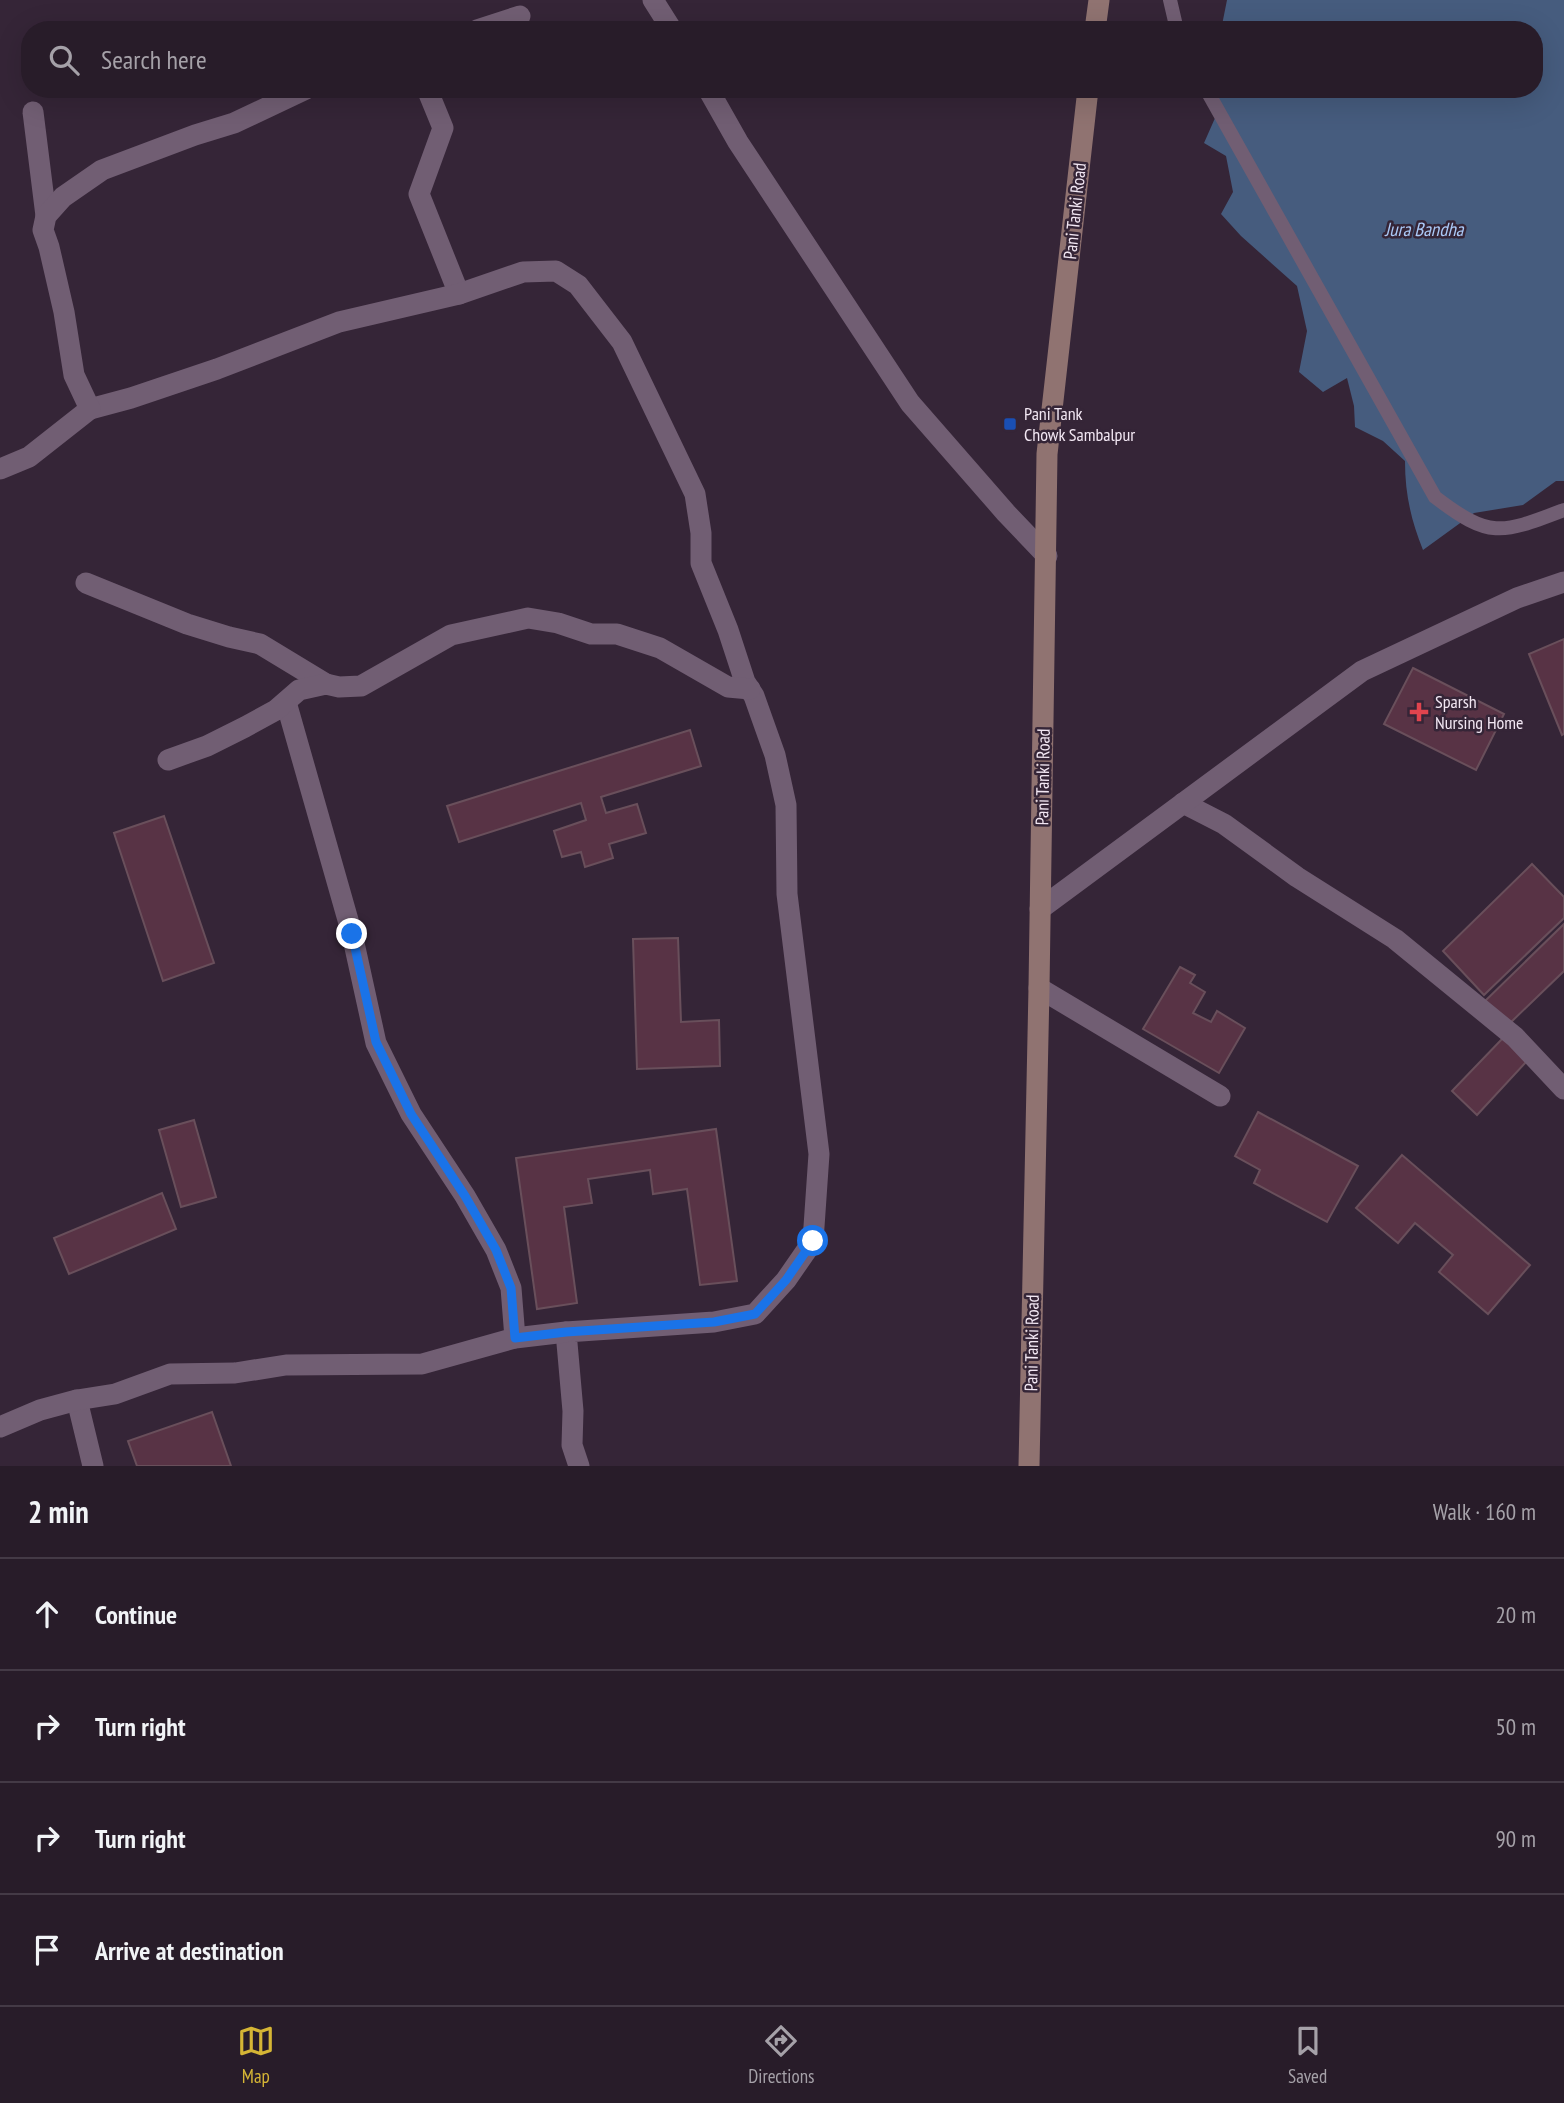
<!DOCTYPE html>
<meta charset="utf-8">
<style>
:root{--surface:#281c29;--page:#302531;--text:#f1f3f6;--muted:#a5a1a8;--line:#443a46;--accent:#d5b535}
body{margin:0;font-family:"PT Sans Narrow",sans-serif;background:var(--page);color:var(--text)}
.stop{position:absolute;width:21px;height:21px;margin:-16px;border:5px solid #1a73e8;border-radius:50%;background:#fff}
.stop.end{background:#1a73e8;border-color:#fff;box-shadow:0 2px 7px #0008}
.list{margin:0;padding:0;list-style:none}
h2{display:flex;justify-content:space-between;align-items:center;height:91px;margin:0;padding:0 28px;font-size:30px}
h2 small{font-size:23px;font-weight:400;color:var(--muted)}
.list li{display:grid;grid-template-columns:46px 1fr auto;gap:21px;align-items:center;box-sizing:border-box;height:112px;padding:0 28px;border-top:2px solid var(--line)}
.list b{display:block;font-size:26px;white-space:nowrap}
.list em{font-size:23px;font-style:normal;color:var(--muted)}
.icon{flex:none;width:38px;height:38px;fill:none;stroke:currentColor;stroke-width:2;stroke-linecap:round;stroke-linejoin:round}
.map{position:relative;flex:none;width:1564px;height:1466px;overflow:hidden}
.search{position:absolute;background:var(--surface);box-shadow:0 7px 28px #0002;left:21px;right:21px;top:21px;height:77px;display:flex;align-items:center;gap:18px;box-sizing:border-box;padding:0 24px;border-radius:28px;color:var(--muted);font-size:26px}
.sheet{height:539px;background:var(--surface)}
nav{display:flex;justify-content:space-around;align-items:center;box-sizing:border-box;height:98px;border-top:2px solid var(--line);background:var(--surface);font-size:19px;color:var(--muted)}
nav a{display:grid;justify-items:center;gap:4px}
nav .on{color:var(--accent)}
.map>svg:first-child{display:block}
.water{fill:#465c7e}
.building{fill:#583345;stroke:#694f5b;stroke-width:2}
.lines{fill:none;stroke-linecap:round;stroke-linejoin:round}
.lane{stroke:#715e73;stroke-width:14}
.street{stroke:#715e73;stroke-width:21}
.secondary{stroke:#907371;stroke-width:21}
.route{stroke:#1a73e8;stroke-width:9}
.transit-dot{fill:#1a4fb4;stroke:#352537;stroke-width:2.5}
.health-dot{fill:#e0444e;stroke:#352537;stroke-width:2.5}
.labels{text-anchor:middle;stroke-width:5;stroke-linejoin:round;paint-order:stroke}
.street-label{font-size:18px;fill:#f2e7f3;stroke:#352537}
.poi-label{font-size:18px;fill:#f2e7f3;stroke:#352537;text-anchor:start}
.water-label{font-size:19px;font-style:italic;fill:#abc9f7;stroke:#352537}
</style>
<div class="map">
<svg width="1564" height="1466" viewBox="0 0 1564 1466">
<rect width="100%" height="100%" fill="#352537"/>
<path class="water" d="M1227,0H1564V481H1556L1523,505L1474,513L1423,550C1411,520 1405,494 1405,461L1383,441L1355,427L1354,406L1347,378L1323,392L1299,372L1307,331L1297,286L1241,236L1221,214L1233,192L1226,156L1204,143L1219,109V89H1534V30H1221Z"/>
<g class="building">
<polygon points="1564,639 1564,734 1562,735 1529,654"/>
<polygon points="1413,668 1504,714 1476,770 1384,724"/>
<polygon points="690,730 701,766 601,797 606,813 637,804 646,833 609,844 613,858 585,867 581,852 562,857 554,831 586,820 581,803 459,842 447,806"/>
<polygon points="164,816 214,963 163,981 114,833"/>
<polygon points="1532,864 1564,897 1564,918 1484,995 1443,951"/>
<polygon points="1564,924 1564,971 1508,1025 1485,1001"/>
<polygon points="678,938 681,1022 719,1020 720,1066 637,1069 633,939"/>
<polygon points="1180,967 1195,975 1190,983 1205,992 1193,1013 1211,1022 1217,1011 1245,1028 1219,1073 1143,1029"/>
<polygon points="1503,1038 1527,1061 1477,1115 1452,1091"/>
<polygon points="1258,1112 1358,1166 1327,1222 1254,1183 1260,1170 1235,1156"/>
<polygon points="194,1120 216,1197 181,1207 159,1130"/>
<polygon points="716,1129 737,1281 700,1285 687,1189 653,1194 650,1170 588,1179 592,1203 564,1207 577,1303 537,1309 516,1158"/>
<polygon points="1402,1155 1530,1265 1488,1314 1439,1272 1453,1255 1415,1223 1398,1243 1356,1208"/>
<polygon points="162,1193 176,1229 69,1274 54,1238"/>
<polygon points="212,1412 231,1466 137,1466 128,1441"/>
</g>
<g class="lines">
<g class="lane">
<polyline points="1170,0 1177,30"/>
<path d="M1206,89L1435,497C1490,539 1501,534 1564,510"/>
</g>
<g class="street">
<polyline points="653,0 672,30"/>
<polyline points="477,30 520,16"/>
<polyline points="427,89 443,128 419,194 459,294"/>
<polyline points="708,89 738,142 910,403 1006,513 1047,556"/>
<polyline points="33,112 46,216"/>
<polyline points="90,409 131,398 217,369 339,322 459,294 523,272 556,271 578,285 622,342 695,494 701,533 701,563 728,630 745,682 754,696 775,755 786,805 787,894 819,1154 813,1241 786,1280 755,1314 714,1322 566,1332 573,1411 572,1445 579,1466"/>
<polyline points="0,469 29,457 90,409 74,375 64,312 49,247 43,230 46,216 63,197 102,170 195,135 234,123 306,89"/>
<polyline points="86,583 187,624 229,637 260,644 326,684"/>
<polyline points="286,702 352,934 376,1043 411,1114 465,1196 496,1250 511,1288 515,1338"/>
<polyline points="168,760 207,746 245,727 276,710 299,690 326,684 339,687 361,686 451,635 528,618 558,623 591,634 617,634 660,648 728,687 750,689"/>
<polyline points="1183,803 1224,824 1297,877 1395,939 1515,1037 1564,1089"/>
<polyline points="1040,909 1362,671 1517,598 1564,582"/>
<polyline points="1039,988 1220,1096"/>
<polyline points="77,1400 93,1466"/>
<polyline points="0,1427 40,1410 77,1400 115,1394 170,1374 235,1373 286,1365 422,1364 515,1338 566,1332"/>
</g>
<g class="secondary">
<polyline points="1095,30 1099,0"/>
<polyline points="1029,1466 1039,988 1047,454 1088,89"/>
</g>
</g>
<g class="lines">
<polyline class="route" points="352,934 376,1042 411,1114 465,1196 496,1250 511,1288 515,1338 566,1332 714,1322 755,1314 786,1280 813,1241"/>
</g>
<rect class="transit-dot" x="1003" y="417" width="14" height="14" rx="3.5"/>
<path class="health-dot" d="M1415.5 701.5h7v7h7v7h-7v7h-7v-7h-7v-7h7z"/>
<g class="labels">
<g class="street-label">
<text transform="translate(1075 211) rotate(-84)" y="6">Pani Tanki Road</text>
<text transform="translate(1043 777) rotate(-89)" y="6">Pani Tanki Road</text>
<text transform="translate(1032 1343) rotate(-89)" y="6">Pani Tanki Road</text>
</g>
<g class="poi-label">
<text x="1024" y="420">Pani Tank<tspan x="1024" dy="21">Chowk Sambalpur</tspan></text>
<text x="1435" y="708">Sparsh<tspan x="1435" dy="21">Nursing Home</tspan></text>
</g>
<g class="water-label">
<text x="1424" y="236">Jura Bandha</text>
</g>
</g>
</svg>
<div class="stop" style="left:813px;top:1241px"></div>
<div class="stop end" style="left:352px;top:934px"></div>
<div class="search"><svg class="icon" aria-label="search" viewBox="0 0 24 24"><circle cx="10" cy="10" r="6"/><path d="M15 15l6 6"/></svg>Search here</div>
</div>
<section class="sheet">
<h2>2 min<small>Walk · 160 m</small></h2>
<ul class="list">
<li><svg class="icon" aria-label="ahead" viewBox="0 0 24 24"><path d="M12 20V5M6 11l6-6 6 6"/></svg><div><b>Continue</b></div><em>20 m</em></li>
<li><svg class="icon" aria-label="right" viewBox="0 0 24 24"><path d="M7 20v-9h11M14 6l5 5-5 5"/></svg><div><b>Turn right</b></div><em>50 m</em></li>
<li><svg class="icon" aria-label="right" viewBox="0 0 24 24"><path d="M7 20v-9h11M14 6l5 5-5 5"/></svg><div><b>Turn right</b></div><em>90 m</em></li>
<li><svg class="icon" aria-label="arrive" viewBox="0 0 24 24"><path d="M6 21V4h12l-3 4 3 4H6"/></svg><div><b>Arrive at destination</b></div></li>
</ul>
</section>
<nav>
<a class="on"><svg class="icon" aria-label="map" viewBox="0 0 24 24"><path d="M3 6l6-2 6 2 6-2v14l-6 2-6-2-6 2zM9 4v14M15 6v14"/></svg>Map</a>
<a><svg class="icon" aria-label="directions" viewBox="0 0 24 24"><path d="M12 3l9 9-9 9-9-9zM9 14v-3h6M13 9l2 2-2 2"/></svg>Directions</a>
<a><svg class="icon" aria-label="saved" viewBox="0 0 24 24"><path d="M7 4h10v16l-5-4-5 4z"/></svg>Saved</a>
</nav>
